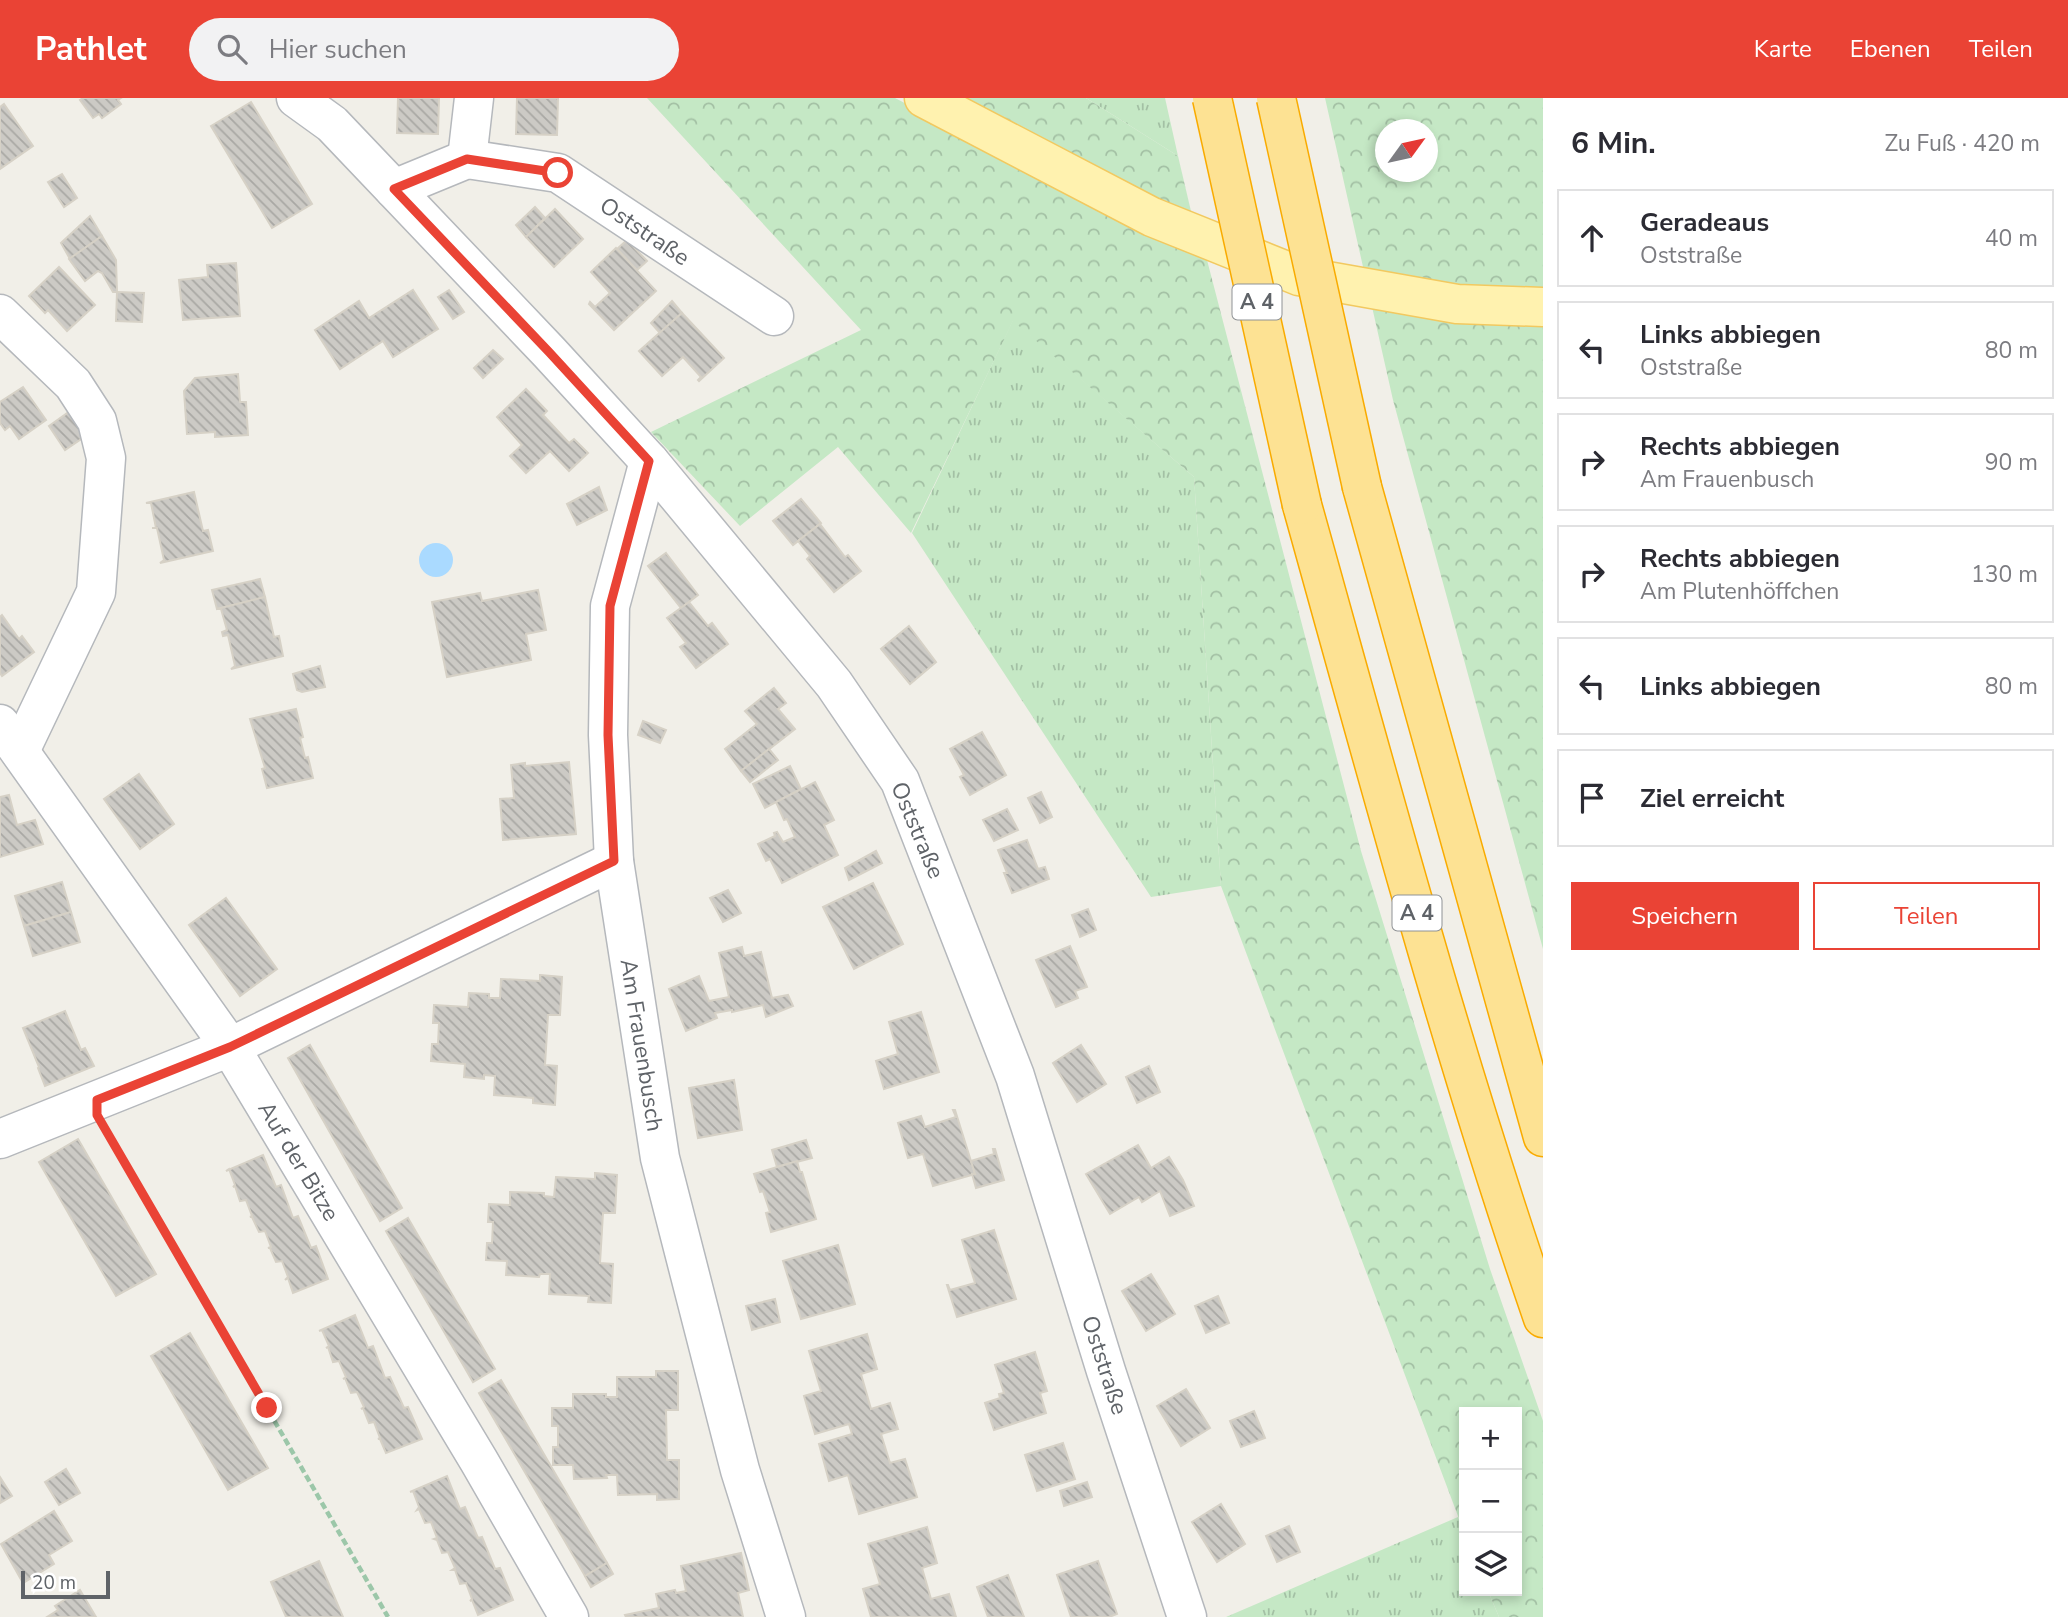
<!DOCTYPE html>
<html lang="de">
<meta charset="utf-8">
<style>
:root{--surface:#fff;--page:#f2f2f3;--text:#2b2b33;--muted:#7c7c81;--line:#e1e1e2;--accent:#ea4335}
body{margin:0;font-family:"Nunito Sans",sans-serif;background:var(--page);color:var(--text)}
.controls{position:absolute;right:21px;bottom:21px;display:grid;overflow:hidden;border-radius:0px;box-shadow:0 4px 10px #0003}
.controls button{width:63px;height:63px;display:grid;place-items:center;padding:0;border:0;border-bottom:2px solid var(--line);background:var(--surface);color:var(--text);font:35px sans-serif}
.compass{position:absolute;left:1375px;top:21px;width:63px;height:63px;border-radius:50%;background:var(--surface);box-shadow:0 4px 10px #0003;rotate:57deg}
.scale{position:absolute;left:21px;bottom:18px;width:89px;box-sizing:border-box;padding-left:7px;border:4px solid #5f6368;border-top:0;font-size:19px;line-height:24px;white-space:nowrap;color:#5f6368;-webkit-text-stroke:5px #fff;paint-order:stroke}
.stop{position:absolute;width:21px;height:21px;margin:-16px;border:5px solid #ea4335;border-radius:50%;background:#fff}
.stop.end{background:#ea4335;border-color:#fff;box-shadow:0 2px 7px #0008}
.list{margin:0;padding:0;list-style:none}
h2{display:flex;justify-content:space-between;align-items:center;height:91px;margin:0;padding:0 28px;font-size:30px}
h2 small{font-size:23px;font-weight:400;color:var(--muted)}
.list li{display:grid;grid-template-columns:46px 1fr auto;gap:21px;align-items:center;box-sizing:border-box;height:98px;margin:0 14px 14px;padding:0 14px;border:2px solid var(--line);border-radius:0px}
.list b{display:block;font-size:26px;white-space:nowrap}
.list p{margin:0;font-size:23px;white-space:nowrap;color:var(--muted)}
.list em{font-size:23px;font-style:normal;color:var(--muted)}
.actions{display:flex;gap:14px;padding:21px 28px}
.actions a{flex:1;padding:16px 0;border:2px solid var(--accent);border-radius:0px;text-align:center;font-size:24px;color:var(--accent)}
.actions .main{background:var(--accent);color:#fff}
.icon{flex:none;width:38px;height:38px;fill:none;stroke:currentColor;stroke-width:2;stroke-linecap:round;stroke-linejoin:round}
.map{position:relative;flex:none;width:1543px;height:1519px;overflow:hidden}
header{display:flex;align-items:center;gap:42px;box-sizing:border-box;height:98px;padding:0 35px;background:var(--accent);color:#fff}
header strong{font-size:33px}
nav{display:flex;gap:38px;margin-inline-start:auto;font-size:24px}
.search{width:490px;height:63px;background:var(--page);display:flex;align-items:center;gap:18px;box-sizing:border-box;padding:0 24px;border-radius:38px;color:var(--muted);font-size:26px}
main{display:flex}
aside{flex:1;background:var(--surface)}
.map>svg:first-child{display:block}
.grass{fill:url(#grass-tufts)}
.forest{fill:url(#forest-crowns);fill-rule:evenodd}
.water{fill:#aadaff}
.building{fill:url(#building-back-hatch);stroke:#d6d1c6;stroke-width:2}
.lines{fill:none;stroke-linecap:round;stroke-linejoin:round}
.minor-casing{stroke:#b5b8bc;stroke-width:41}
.major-casing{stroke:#f2c960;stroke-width:41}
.highway-casing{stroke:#f9ab00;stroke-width:41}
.path{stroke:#9cc7a9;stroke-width:4.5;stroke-dasharray:7 3.5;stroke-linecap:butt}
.minor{stroke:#fff;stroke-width:38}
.major{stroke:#fff2af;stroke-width:38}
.highway{stroke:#fde293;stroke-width:38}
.highway-bridge-casing{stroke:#f9ab00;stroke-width:41;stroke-linecap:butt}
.highway-bridge{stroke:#fde293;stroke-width:38}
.route{stroke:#ea4335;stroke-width:9}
.labels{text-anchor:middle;stroke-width:5;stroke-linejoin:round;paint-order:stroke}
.shield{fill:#fff;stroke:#8f9295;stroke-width:2}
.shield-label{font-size:21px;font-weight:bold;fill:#5f6368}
.street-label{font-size:23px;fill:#5f6368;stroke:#fff}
</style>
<header>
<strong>Pathlet</strong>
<div class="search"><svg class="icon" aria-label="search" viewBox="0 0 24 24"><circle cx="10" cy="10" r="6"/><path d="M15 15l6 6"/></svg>Hier suchen</div>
<nav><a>Karte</a><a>Ebenen</a><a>Teilen</a></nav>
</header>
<main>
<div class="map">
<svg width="1543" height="1519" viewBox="0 0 1543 1519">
<defs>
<pattern id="grass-tufts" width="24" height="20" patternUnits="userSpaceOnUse" patternTransform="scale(1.75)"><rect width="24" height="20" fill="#c5e8c5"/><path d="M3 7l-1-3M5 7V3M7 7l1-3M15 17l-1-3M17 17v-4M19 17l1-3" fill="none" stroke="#a3c0a4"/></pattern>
<pattern id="forest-crowns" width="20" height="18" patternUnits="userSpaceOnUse" patternTransform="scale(1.75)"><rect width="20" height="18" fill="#c5e8c5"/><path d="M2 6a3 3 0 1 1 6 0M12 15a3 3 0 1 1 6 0" fill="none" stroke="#a3c0a4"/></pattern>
<pattern id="building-back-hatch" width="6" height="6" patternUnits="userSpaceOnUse" patternTransform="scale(1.75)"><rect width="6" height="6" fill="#cccac5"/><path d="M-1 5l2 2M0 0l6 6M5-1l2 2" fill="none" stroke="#a9a8a4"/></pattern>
</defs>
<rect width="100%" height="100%" fill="#f1efe8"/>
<g class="grass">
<polygon points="1086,0 1165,0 1178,58"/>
<polygon points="1013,222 1194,379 1221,788 1151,799 912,435"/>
<polygon points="1458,1419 1464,1434 1464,1493 1488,1493 1499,1519 1226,1519"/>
</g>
<g class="forest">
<polygon points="647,0 895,0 1207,162 1361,753 1490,1171 1543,1323 1543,1519 1499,1519 1488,1493 1517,1493 1517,1314 1464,1314 1464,1434 1221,788 1194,379 1013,223 911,435 838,349 740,428 651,334 861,232"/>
<polygon points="956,0 1086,0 1178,58 1194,126"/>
<path d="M1325,0H1543V851L1393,302ZM1386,32H1428V74H1386Z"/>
</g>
<circle class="water" cx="436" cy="462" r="17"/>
<g class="building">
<polygon points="83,0 121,0 118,2 121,6 102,20 99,16 93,20 80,2"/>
<polygon points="398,0 439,0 438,36 397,35"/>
<polygon points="517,0 558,0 557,37 516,36"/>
<polygon points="251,4 312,106 272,130 211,28"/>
<polygon points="4,6 33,48 0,71 0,9"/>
<polygon points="62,76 77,100 64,109 48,84"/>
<polygon points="535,109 545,120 526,139 516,127"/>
<polygon points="555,111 583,141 554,169 526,139"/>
<polygon points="90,118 102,138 70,161 61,145"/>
<polygon points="102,138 116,162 117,194 113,194 102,175 98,173 85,183 69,161"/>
<polygon points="627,142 647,163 637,172 617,151"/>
<polygon points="616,150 656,193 614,232 589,206 590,204 595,209 610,195 591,174"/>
<polygon points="236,165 240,218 183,222 179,182 208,179 207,167"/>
<polygon points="59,169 95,207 67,233 48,212 45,215 29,198"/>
<polygon points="413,192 438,231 393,259 383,243 340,271 315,232 359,203 369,220"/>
<polygon points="449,192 464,214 453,221 438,199"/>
<polygon points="117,194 144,195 142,224 116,223"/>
<polygon points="672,203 682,215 660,235 651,225"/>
<polygon points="682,215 724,260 699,283 698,282 701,279 683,259 662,278 639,253"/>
<polygon points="493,252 503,261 483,280 474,270"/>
<polygon points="238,276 240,304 246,304 248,337 215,339 215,334 187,336 184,293 195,280"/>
<polygon points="23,289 46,322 19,341 10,328 5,332 0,325 0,304"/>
<polygon points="526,291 547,313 543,317 569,345 574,341 588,355 569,373 550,353 526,375 510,358 522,347 497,319"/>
<polygon points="73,311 90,335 65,352 49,328"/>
<polygon points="599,389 607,412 577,427 567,406"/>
<polygon points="194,394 203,433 208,432 213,453 160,465 164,462 157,430 152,430 156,430 151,405 146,405"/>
<polygon points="801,401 821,425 793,447 773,423"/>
<polygon points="820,426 845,459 848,457 861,473 834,494 807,461 810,458 798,443"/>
<polygon points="666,455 698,497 681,510 648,468"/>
<polygon points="260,481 265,499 217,511 212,492"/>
<polygon points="538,492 546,532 526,536 531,562 447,579 432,504 480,495 482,503"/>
<polygon points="265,499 274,539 279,538 283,558 231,571 235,568 228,537 223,538 222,534 227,532 221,511 217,511"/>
<polygon points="689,504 708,528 712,525 728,546 696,570 680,549 686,545 667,520"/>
<polygon points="2,517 19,541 22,538 34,554 2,578 0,575 0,519"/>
<polygon points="909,528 936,564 910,586 881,551"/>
<polygon points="320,568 325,589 302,594 297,592 293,576"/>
<polygon points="774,590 786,605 778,611 795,631 741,673 725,651 757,626 745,613"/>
<polygon points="296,611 303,639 300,640 305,660 308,659 313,680 267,690 262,671 265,670 250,621"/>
<polygon points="643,623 666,632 660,645 638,637"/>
<polygon points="982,634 1006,677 970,697 960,679 964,677 950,651"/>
<polygon points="769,651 778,662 750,684 741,673"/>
<polygon points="569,664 576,736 503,742 500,701 514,700 511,667 525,665 525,668"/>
<polygon points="790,668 801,691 765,710 753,686"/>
<polygon points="139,676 174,726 140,751 104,701"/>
<polygon points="815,684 834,722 824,727 838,757 782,785 770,761 766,763 758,746 775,738 774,735 777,734 783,744 795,739 787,721 784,722 776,704"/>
<polygon points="1041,694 1052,719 1040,725 1028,700"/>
<polygon points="9,697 17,727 35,722 43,746 0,759 0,699"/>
<polygon points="1007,711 1018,732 994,743 983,722"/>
<polygon points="1027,742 1038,771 1045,769 1049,781 1012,795 1004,775 1007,775 998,752"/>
<polygon points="876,753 882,765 849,782 845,770"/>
<polygon points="62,784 71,814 24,828 15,798"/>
<polygon points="873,785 903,846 854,871 823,809"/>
<polygon points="728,792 741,815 723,824 710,800"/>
<polygon points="226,800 277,871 240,898 189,827"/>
<polygon points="1088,811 1096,832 1080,839 1072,817"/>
<polygon points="71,814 80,844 33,858 24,828"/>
<polygon points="1070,848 1087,889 1075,893 1078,900 1056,909 1036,862"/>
<polygon points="742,849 744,858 761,854 772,900 788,897 793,908 766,919 763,907 732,914 732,912 715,915 717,920 686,933 669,891 699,878 709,903 729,899 719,855"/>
<polygon points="540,877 562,879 560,917 548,917 545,967 557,968 555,1007 533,1005 533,1000 494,997 495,978 484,977 484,981 464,979 465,966 431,963 432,946 438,946 439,925 433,925 434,907 468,909 469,895 489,896 489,900 500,900 501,881 540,883"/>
<polygon points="65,913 81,952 85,950 94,968 45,988 38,970 39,969 23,930"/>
<polygon points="921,914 939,974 884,991 876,963 898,956 889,924"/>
<polygon points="310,947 402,1110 380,1123 288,960"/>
<polygon points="1081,947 1106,986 1077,1004 1053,965"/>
<polygon points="1149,968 1160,994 1137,1005 1126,979"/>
<polygon points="734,982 742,1032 698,1040 689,990"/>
<polygon points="953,1012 955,1012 975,1076 933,1088 923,1056 908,1060 898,1025 921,1018 925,1029 956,1019"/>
<polygon points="78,1041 156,1176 116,1198 39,1064"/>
<polygon points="806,1042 812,1060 777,1069 772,1052"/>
<polygon points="1138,1047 1151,1070 1169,1059 1183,1082 1194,1108 1170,1118 1160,1093 1142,1104 1139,1099 1110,1116 1086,1076"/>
<polygon points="993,1051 995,1051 1004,1082 976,1090 972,1076 975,1076 971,1063 994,1056"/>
<polygon points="263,1057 276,1089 281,1087 293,1120 298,1118 311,1150 316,1148 328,1181 293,1195 288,1180 285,1182 288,1179 282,1163 276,1164 270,1150 268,1150 271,1149 265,1133 259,1134 252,1119 250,1119 252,1118 246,1102 240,1103 235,1088 233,1089 235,1087 229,1071 226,1073"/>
<polygon points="797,1063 800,1074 802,1074 816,1121 771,1134 766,1115 770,1114 763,1093 760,1094 754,1076"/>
<polygon points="595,1075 617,1077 615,1115 603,1115 600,1165 613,1166 611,1205 588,1204 589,1198 549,1196 550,1176 540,1176 539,1179 506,1177 507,1163 486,1162 487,1145 492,1145 493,1124 488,1124 489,1106 510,1107 510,1094 544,1095 544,1098 554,1099 556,1079 595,1081"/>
<polygon points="408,1120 495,1271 473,1284 386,1133"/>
<polygon points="994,1132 1016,1201 957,1219 947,1187 948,1187 950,1192 975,1185 962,1142"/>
<polygon points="838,1147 855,1206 801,1221 783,1163"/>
<polygon points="1151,1176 1175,1216 1146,1233 1122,1193"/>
<polygon points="1218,1198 1229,1225 1206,1235 1195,1208"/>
<polygon points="775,1201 780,1224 752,1232 746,1208"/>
<polygon points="355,1217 368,1250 373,1248 385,1280 390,1279 404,1310 408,1309 422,1341 386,1355 380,1341 378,1341 380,1340 374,1324 369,1325 363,1310 361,1311 364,1309 357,1294 351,1295 345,1280 343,1281 346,1279 339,1263 333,1264 328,1249 326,1250 329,1248 322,1232 319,1233"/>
<polygon points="190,1235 268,1370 228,1392 151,1258"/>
<polygon points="867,1236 877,1271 861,1276 871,1311 890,1305 898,1331 881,1336 890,1365 905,1361 917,1399 859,1416 848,1377 829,1383 819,1346 852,1336 849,1326 815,1336 804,1298 821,1293 809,1253"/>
<polygon points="1035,1254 1047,1293 1040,1295 1046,1315 994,1332 985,1305 1000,1300 999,1296 1004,1295 995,1267"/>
<polygon points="656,1273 678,1273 678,1312 666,1312 667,1362 679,1362 679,1401 657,1402 657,1396 618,1397 617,1377 606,1377 607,1380 574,1381 573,1367 553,1367 553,1349 558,1349 558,1328 552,1328 552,1310 573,1310 573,1296 606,1296 606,1299 617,1299 617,1279 656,1279"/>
<polygon points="501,1282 607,1465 585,1478 479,1295"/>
<polygon points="1186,1291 1210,1330 1181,1348 1157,1308"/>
<polygon points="1254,1313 1265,1340 1241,1349 1230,1323"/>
<polygon points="1063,1345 1075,1381 1037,1393 1025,1357"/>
<polygon points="66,1371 80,1395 59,1407 45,1384"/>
<polygon points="447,1378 460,1411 465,1409 478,1440 482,1439 495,1471 500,1470 513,1502 478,1517 472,1502 470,1503 472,1501 466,1485 460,1486 455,1472 452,1472 455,1470 448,1454 442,1455 437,1442 434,1441 437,1440 431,1424 425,1425 419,1411 417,1412 419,1409 413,1393 410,1394"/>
<polygon points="0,1379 12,1398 0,1405"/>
<polygon points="1087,1384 1092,1399 1064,1408 1060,1393"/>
<polygon points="1221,1406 1245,1446 1217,1464 1192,1424"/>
<polygon points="54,1413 72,1443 49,1457 54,1466 23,1485 1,1446"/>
<polygon points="1289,1428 1300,1454 1277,1464 1266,1438"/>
<polygon points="927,1429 937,1465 922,1470 931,1501 949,1496 956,1519 871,1519 863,1491 880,1486 868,1446"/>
<polygon points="741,1455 749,1492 738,1495 743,1519 626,1519 625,1517 659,1510 656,1496 675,1492 676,1495 686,1493 681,1468"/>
<polygon points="319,1463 343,1519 286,1519 271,1484"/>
<polygon points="1098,1463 1117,1516 1109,1519 1071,1519 1057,1477"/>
<polygon points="607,1465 613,1476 591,1489 585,1478"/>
<polygon points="1008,1477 1024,1519 988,1519 977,1489"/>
<polygon points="80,1492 96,1519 47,1519 58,1512 55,1508"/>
</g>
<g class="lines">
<defs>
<g id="minor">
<polyline points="296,0 332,26 549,254 649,363 834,586 900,683 1015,978 1106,1273 1187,1519"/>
<polyline points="467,61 474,0"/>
<polyline points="394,91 467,61 558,75 774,218"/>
<polyline points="0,216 73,286 97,323 106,360 96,494 20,653"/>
<polyline points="649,363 610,508 608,637 614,763 660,1060 740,1372 786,1519"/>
<polyline points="0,626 230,949 479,1363 569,1519"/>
<polyline points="0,1041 230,949 614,763"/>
</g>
<polyline id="major" points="924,0 1152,119 1299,178 1457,206 1543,209"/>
<g id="highway">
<polyline points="1362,389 1543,1039"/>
<path d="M1302,407C1378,679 1451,953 1543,1220"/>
</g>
</defs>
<use href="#minor" class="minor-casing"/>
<use href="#major" class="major-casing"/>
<use href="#highway" class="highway-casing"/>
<polyline class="path" points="106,1032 388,1519"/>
<use href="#minor" class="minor"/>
<use href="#major" class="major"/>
<use href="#highway" class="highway"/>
<defs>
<g id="highway-bridge">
<polyline points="1212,0 1302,407"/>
<polyline points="1276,0 1362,389"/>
</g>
</defs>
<use href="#highway-bridge" class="highway-bridge-casing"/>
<use href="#highway-bridge" class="highway-bridge"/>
</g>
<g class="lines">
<polyline class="route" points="267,1310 97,1017 97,1002 230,949 614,763 608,637 610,508 649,363 549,254 394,91 467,61 558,75"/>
</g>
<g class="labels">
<g class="shield">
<rect x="1232.5" y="186.5" width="49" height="35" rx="5"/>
<rect x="1392.5" y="797.5" width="49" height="35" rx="5"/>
</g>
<g class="shield-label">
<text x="1257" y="211">A 4</text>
<text x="1417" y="822">A 4</text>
</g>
<g class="street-label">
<text transform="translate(645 133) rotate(34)" y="8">Oststraße</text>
<text transform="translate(918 732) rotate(67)" y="8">Oststraße</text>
<text transform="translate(642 947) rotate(81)" y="8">Am Frauenbusch</text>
<text transform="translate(299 1063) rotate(59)" y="8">Auf der Bitze</text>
<text transform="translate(1105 1267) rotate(72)" y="8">Oststraße</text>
</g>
</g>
</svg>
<div class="controls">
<button>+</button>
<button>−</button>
<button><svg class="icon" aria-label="layers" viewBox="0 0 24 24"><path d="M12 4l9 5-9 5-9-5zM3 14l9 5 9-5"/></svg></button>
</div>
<svg class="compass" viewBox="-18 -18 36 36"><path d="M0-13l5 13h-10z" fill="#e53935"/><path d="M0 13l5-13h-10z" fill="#7c7c81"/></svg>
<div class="scale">20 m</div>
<div class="stop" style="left:558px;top:75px"></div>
<div class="stop end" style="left:267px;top:1310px"></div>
</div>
<aside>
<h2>6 Min.<small>Zu Fuß · 420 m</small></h2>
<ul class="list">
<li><svg class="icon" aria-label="ahead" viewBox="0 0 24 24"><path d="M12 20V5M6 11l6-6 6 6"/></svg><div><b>Geradeaus</b><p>Oststraße</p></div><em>40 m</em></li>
<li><svg class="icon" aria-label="left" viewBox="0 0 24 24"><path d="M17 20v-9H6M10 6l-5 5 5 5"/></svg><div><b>Links abbiegen</b><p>Oststraße</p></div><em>80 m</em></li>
<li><svg class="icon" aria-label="right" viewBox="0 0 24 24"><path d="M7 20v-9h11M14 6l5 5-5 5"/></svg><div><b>Rechts abbiegen</b><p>Am Frauenbusch</p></div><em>90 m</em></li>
<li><svg class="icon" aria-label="right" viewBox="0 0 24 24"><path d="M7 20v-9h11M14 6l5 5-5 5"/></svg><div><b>Rechts abbiegen</b><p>Am Plutenhöffchen</p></div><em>130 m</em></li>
<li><svg class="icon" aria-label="left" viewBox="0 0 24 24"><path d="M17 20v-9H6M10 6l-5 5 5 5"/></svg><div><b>Links abbiegen</b></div><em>80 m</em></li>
<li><svg class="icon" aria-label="arrive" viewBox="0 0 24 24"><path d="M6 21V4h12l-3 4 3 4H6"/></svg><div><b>Ziel erreicht</b></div></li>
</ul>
<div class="actions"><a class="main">Speichern</a><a>Teilen</a></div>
</aside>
</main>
